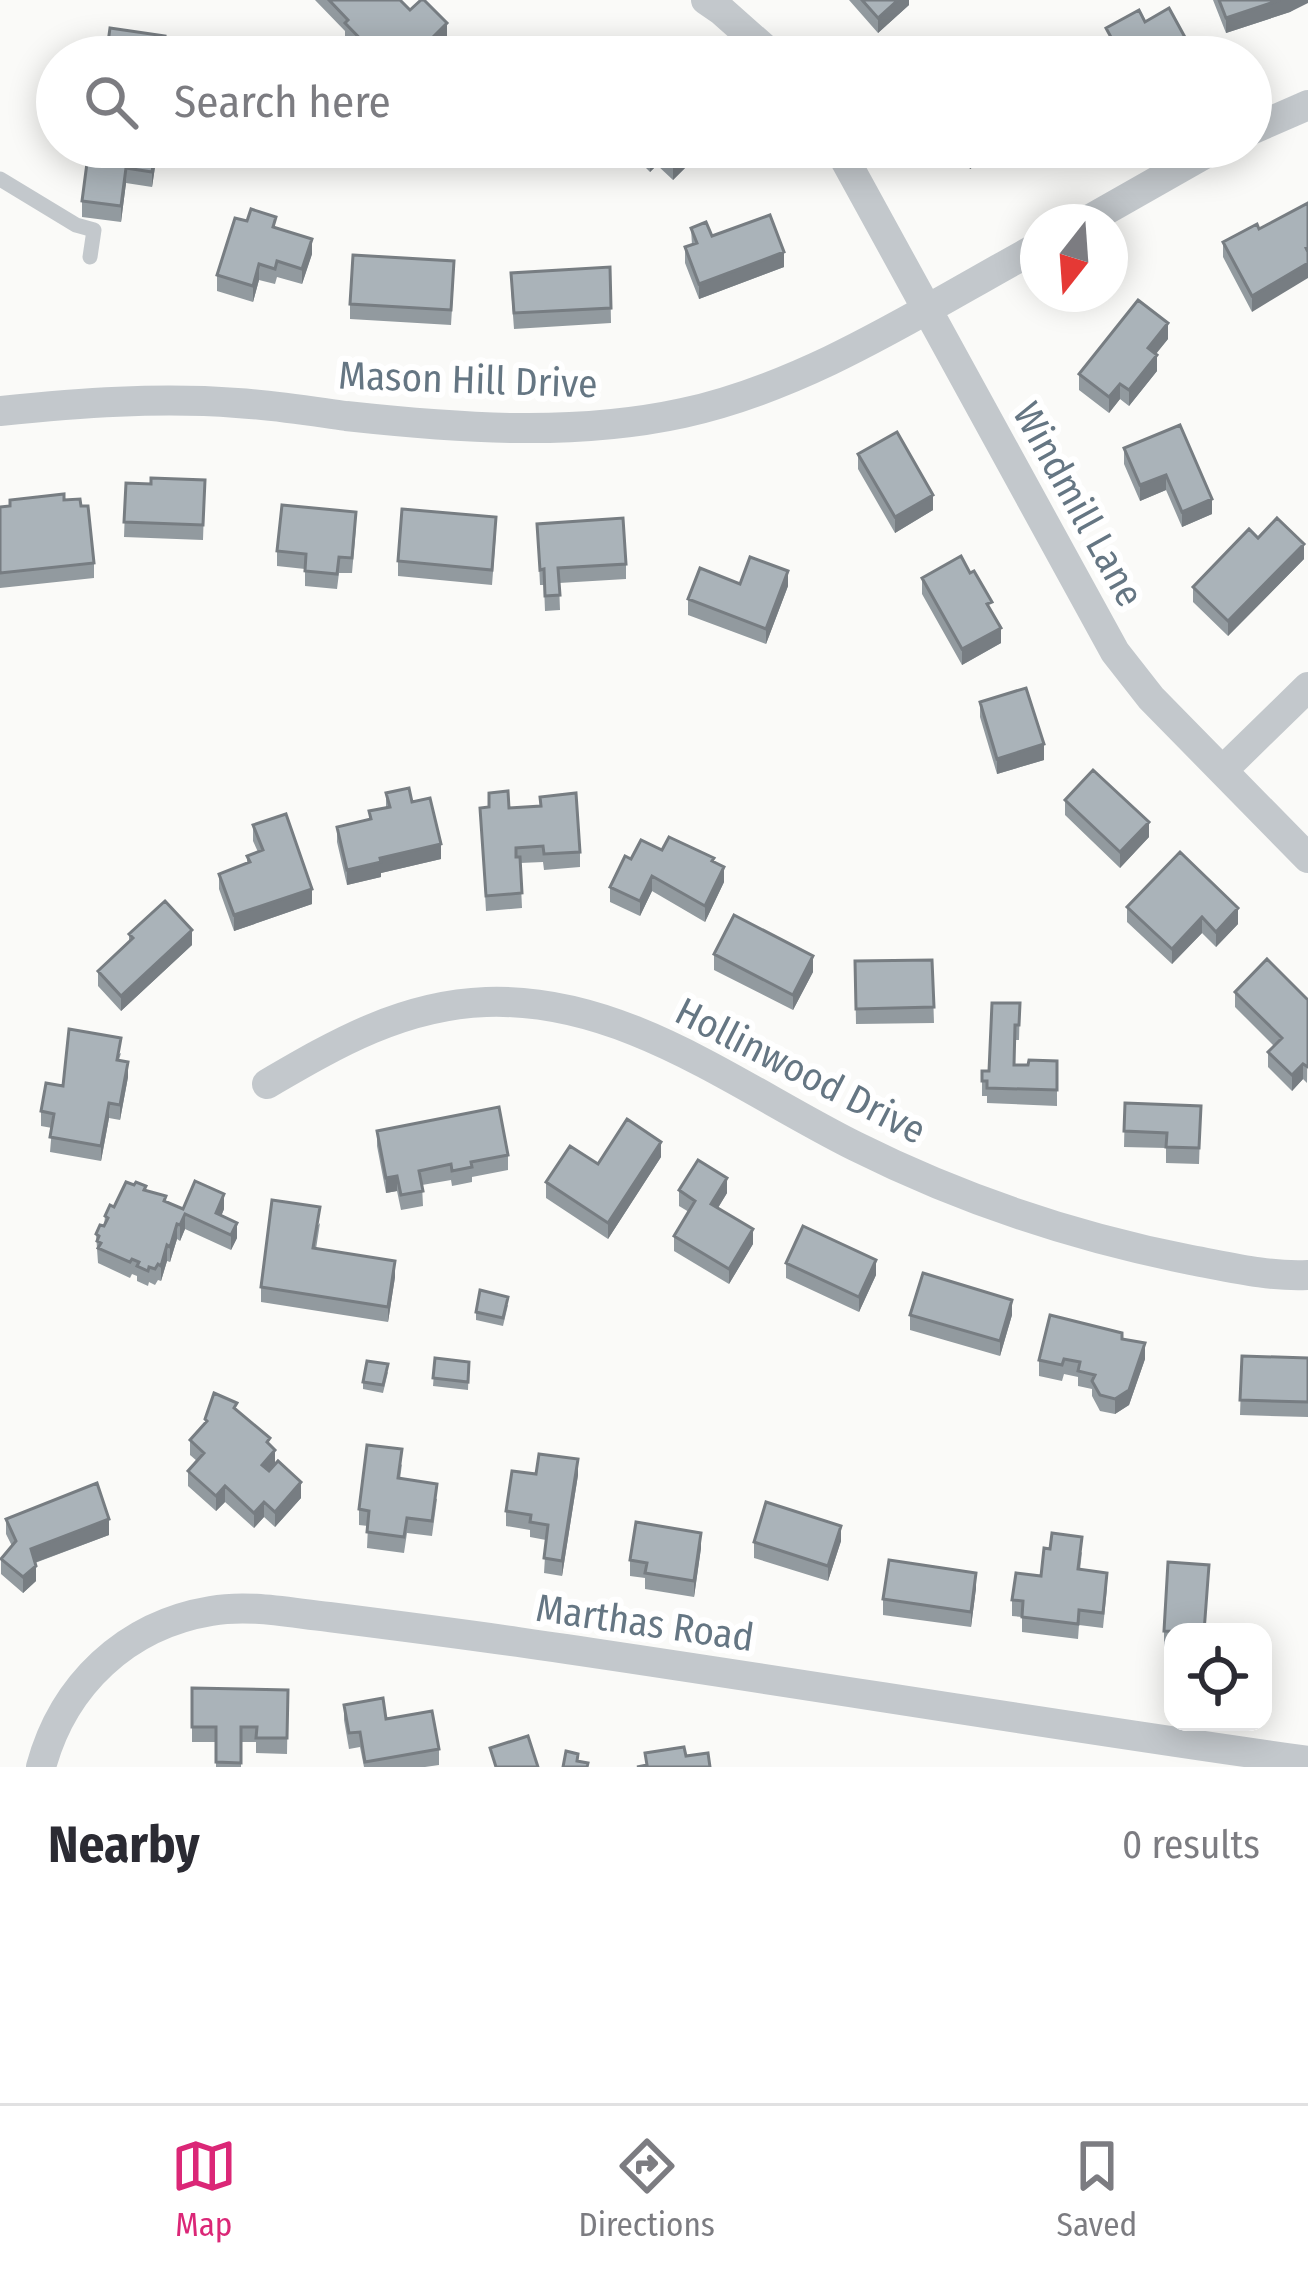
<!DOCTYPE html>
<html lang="en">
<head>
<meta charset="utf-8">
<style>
	:root { --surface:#fff; --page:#f2f2f3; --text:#2b2b33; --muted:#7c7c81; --line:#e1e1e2; --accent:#db2777 }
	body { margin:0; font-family:"Fira Sans Condensed",sans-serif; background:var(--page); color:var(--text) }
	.controls { position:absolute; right:36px; bottom:36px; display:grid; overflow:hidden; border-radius:24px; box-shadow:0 6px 30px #0003 }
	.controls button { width:108px; height:108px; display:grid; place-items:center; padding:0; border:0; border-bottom:3px solid var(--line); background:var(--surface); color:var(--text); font:60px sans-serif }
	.compass { position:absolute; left:1020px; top:204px; width:108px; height:108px; border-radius:50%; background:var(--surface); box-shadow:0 6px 30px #0003; rotate:197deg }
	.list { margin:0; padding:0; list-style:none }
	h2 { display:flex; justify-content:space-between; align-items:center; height:156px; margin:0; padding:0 48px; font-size:51px }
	h2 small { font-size:39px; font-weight:400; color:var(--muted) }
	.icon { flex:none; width:66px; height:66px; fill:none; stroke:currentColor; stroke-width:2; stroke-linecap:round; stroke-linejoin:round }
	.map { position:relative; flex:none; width:1308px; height:1767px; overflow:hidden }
	.search { position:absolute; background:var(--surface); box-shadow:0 6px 30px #0003; left:36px; right:36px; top:36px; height:132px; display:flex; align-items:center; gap:30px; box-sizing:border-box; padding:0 42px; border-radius:66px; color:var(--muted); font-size:45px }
	.sheet { height:336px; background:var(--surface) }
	nav { display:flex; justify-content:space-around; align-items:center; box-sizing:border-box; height:168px; border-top:3px solid var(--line); background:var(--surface); font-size:33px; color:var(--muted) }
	nav a { display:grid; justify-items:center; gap:6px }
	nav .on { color:var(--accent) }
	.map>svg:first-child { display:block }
</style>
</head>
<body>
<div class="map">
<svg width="1308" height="1767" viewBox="0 0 1308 1767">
	<rect width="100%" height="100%" fill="#fafaf8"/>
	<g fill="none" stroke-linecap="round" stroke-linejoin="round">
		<!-- lane -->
		<path stroke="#c3c8cc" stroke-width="15" d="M0,179L76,225L94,230L90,257"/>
		<!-- street -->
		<path stroke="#c3c8cc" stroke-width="30" d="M706,0L722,11L774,57
			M1251,130L1308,105
			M838,147L1115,652L1151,698L1308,858
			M1085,222L1217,147
			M0,411C79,403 158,397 237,403C274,405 310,411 346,416C457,428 573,437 683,413C811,385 924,309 1038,247
			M1223,770L1308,687
			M267,1084C337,1043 403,1005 486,1002C624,997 737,1087 855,1146C961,1199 1075,1237 1191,1260C1229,1267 1269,1277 1308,1275
			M41,1767C63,1685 126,1625 211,1611C250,1604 290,1613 329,1617C392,1625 455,1633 518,1642C782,1680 1044,1724 1308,1761"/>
	</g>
	<!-- wall -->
	<path fill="#929a9f" d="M315,0H400L410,10L447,39L428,57H363L345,38V31Z
		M849,0H909V5L878,33Z
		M1213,0H1308L1290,12L1226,33Z
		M158,147L152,187L126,183L121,222L82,217V201L96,164Z
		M625,147H706L673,180L657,165L650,172Z
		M955,147H1002L970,169Z
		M276,228L312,254L302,284L277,277L275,284L259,280L253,302L217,291V275Z
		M691,228L712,236L784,267L699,299L685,263V247L692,245Z
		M1259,229L1252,312L1223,257V242Z
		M610,267L611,323L514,329L511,288Z
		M454,276L451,325L350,319V304Z
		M1168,339L1155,354L1157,371L1129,406L1120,399L1109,413L1079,390V374Z
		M1180,425L1212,514L1182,527L1166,490L1140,501L1124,464V448Z
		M858,454L933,510L895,533L858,469Z
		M205,480L203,540L124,537L126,483L151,484Z
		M64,500L94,563V578L0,588V507Z
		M537,524L626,564V579L559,583L560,610L545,611L544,585H540Z
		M356,527L352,573H339L337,589L305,586V569L277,566V551Z
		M496,533L492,585L398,576V561Z
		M1258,538L1304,559L1228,636L1193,602V587Z
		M970,573L992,612L1001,643L962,665L922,594V578Z
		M740,584L788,586L766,644L688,615V599Z
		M980,702L1044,760L997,774L980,717Z
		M386,793L412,802L441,859L381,873V877L347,885L337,842V827L369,820V811L386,807Z
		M1065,800L1149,837L1120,868L1065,815Z
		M480,808H509L580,852V867L544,870L543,862L520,863L522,908L486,911Z
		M253,825L312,904L234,931L219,889V874L247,863V856L258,852L253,841Z
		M662,850L714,862L724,882L705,922L652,891L640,916L610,902V887L631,859Z
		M1127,907L1238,924L1216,947L1202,933L1172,964L1127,922Z
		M129,934L192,945L121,1011L98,986V971L129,941Z
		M714,954L813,972L793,1010L714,970Z
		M932,960L934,1023L856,1024L855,961Z
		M1235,992L1308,1000L1307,1083L1303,1079L1292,1091L1268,1067V1052L1274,1046L1235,1007Z
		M1020,1003L1019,1040H1015L1014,1065H1028L1057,1061V1106L987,1103V1096H982V1071H989Z
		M121,1053L119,1060L128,1077L120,1120L109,1118L101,1161L50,1152L52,1128L41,1126V1111L63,1086Z
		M1125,1103L1201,1106L1199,1164L1166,1163V1148L1124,1147Z
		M377,1131L508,1155V1170L472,1177V1182L452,1186L451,1180L422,1185L423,1206L401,1210L397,1191L386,1193L377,1146Z
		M661,1157L608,1239L546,1198V1182L598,1164Z
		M146,1190L183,1209H224L221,1216L237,1238L231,1250L185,1229L180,1241L177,1239L170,1262L167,1261L161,1281L158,1280L155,1285L149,1282L148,1286L137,1281V1276L132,1274L130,1278L98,1263L96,1234L104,1226L105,1216L114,1207Z
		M679,1190L727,1193L718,1208L753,1244L729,1284L674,1251V1236L689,1212L679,1206Z
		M320,1223L316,1249L395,1277L388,1322L261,1302V1287Z
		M786,1263L876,1275L859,1312L786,1278Z
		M508,1305L503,1326L476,1320V1312Z
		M910,1315H1012L1000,1356L910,1330Z
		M1122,1339L1145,1359L1129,1405L1115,1414L1100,1411L1092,1396V1389L1078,1386V1377L1064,1374L1062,1381L1039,1376V1360Z
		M1242,1356L1308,1358V1417L1240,1415Z
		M435,1358L469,1362L468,1390L433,1386Z
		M388,1372L383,1393L363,1389V1382Z
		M237,1410L270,1444L275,1463L301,1498L275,1527L264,1517L254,1528L225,1502L216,1511L188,1486V1471L197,1461L190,1455V1440L205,1423V1419Z
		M402,1464L400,1479L437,1499L432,1536L407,1533L404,1553L367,1548L368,1526L359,1525V1509Z
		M536,1474L578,1475L562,1576L544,1573L546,1540L530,1537V1530L506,1526V1511Z
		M6,1519L109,1535L35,1563L36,1581L23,1593L1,1574V1559L12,1546L6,1534Z
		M841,1541L828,1581L754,1558V1542Z
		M701,1548L694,1597L645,1589V1578L630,1576V1560Z
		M1082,1552L1080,1570L1107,1588L1103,1628L1079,1625L1078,1639L1022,1632V1617L1012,1616V1600L1041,1576Z
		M1209,1580L1173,1632V1647H1164V1631Z
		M976,1588L971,1627L883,1615V1599Z
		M192,1688L288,1690L287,1754L256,1753V1742H241V1767H216V1742H192Z
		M344,1705L386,1719L439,1749V1765L425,1767H364L360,1747L349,1749L344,1720Z"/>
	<!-- shaded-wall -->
	<path fill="#777d82" d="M898,0H909V5L878,33V18Z
		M1280,0H1308V3L1290,12L1226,33V18Z
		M447,23V39L428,57H414Z
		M1187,41V56L1185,57H1157Z
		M403,45V57H391Z
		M156,147H158L152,187V172Z
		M691,147H706L673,180V165Z
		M980,147H1002L970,169V154Z
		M657,150V165L650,172V157Z
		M126,168V183L121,222V206Z
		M312,239V254L302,284V269Z
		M784,252V267L699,299V284Z
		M1308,263V278L1252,312V296Z
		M259,264V280L253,302V286Z
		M1168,323V339L1148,364V348Z
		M1157,355V371L1129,406V390Z
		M1120,384V399L1109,413V397Z
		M1166,475V490L1140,501V485Z
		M933,495V510L895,533V517Z
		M1212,499V514L1182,527V512Z
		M1304,544V559L1228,636V621Z
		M788,571V586L766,644V629Z
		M1001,628V643L962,665V649Z
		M1044,744V760L997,774V759Z
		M1149,822V837L1120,868V852Z
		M441,844V859L381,873V877L347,885V870L380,858Z
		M724,867V882L705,922V906Z
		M652,876V891L640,916V901Z
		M312,889V904L234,931V915Z
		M1238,908V924L1216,947V932Z
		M1202,917V933L1172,964V949Z
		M192,930V945L121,1011V996Z
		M813,956V972L793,1010V995Z
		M128,1062V1077L120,1120V1105Z
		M1303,1064V1079L1292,1091V1075Z
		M109,1103V1118L101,1161V1146Z
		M661,1142V1157L608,1239V1223Z
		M397,1176V1191L386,1193V1178Z
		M727,1178V1193L711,1219V1204Z
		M224,1194V1209L216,1229V1213Z
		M185,1214V1229L180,1241V1225Z
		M237,1223V1238L231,1250V1235Z
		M177,1224V1239L170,1262V1247Z
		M753,1229V1244L729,1284V1269Z
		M167,1245V1261L161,1281V1266Z
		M876,1260V1275L859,1312V1297Z
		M395,1261V1277L388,1322V1307Z
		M1012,1300V1315L1000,1356V1341Z
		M1145,1343V1359L1129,1405L1115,1414V1399Z
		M275,1450V1465L262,1480V1465Z
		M578,1459V1475L562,1576V1561Z
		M301,1482V1498L275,1527V1512Z
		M225,1486V1502L216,1511V1496Z
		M264,1502V1517L254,1528V1513Z
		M109,1519V1535L31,1564V1549Z
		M841,1526V1541L828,1581V1566Z
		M701,1533V1548L694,1597V1581Z
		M36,1566V1581L23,1593V1577Z
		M976,1573V1588L971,1627V1612Z"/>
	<!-- building -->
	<path fill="#aab3b9" stroke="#777d82" stroke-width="3" d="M329,0H400L410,10L421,0H424L447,23L414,56L403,45L391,57H378L345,23L348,20Z
		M862,0H898L878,18Z
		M1219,0H1280L1226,18Z
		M1169,8L1187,41L1157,57H1090L1089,55L1113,41L1106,28L1139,10L1145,22Z
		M110,28L165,36L162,57H106Z
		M955,43L964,57H935Z
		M570,45L571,57H482L481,51L520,46L521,51Z
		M98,147H156L152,172L126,168L121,206L82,201L87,163L96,164Z
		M640,147H691L673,165L657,150L650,157Z
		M965,147H980L970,154Z
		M1308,203V247L1306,248L1308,252V263L1252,296L1223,242L1257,224L1259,229Z
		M251,209L276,217L273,227L312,239L302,269L277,261L275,269L259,264L253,286L217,275L235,218L247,221Z
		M770,215L784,252L699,284L685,247L697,243L691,228L706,222L712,236Z
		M353,255L454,261L451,310L350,304Z
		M610,267L611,308L514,313L511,273Z
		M1138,300L1168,323L1148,348L1157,355L1129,390L1120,384L1109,397L1079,374Z
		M1180,425L1212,499L1182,512L1166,475L1140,485L1124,448Z
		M897,432L933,495L895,517L858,454Z
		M151,478L205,480L203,525L124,522L126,483L151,484Z
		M64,494V500L80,499L81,506H88L94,563L0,573V507L10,506V500Z
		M282,505L356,512L352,558L339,557L337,574L305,571L306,554L277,551Z
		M402,509L496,517L492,570L398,561Z
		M623,518L626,564L558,568L560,595L545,596L544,569L540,570L537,524Z
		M1277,518L1304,544L1228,621L1193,587L1249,529L1258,538Z
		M961,556L970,573L974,571L992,602L987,604L1001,628L962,649L922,578Z
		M750,557L788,571L766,629L688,599L700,568L740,584Z
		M1026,688L1044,744L997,759L980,702Z
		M1093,770L1149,822L1120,852L1065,800Z
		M409,788L412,802L430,798L441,844L380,858L381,862L347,870L337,827L371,819L369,811L390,807L386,793Z
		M508,791L509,808L541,806L540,797L576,793L580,852L544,854L543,846L516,848V857H520L522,893L486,896L480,808L489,807V793Z
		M286,814L312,889L234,915L219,874L250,862L247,856L263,850L253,825Z
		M669,837L714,858L712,861L724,867L705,906L652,876L640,901L610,887L625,856L631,859L641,840L662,850Z
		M1180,852L1238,908L1216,932L1202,917L1172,949L1127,907Z
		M165,901L192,930L121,996L98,971L133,938L129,934Z
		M734,915L813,956L793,995L714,954Z
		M1267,959L1308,1000V1067L1303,1064L1292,1075L1268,1052L1282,1038L1235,992Z
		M932,960L934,1007L856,1009L855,961Z
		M992,1003H1020L1019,1025H1015L1014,1065H1028L1029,1060L1057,1061V1090L987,1088V1081H982V1071H989Z
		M69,1029L121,1038L117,1060L128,1062L120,1105L109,1103L101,1146L50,1137L54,1114L41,1111L46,1083L63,1086Z
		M1125,1103L1201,1106L1199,1148L1166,1147L1167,1133L1124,1131Z
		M499,1107L508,1155L471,1162L472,1167L452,1171L451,1164L419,1171L423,1191L401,1195L397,1176L386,1178L377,1131Z
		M627,1119L661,1142L608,1223L546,1182L570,1146L598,1164Z
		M698,1160L727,1178L711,1204L753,1229L729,1269L674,1236L695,1201L679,1190Z
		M195,1181L224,1194L216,1213L237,1223L231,1235L185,1214L180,1225L177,1224L170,1247L167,1245L161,1266L158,1264L155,1269L149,1267L148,1271L137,1266L139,1262L132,1259L130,1262L98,1248L101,1243L97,1241L99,1236L96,1234L100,1225L104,1226L108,1218L105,1216L110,1205L114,1207L126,1182L134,1185L136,1182L146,1186L144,1190L166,1196L164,1201L183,1209Z
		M272,1200L320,1207L313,1248L395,1261L388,1307L261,1287Z
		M803,1226L876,1260L859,1297L786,1263Z
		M923,1273L1012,1300L1000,1341L910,1315Z
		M480,1290L508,1297L503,1318L476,1312Z
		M1050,1315L1122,1333V1339L1145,1343L1129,1390L1115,1399L1100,1395L1092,1381L1095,1375L1078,1371L1080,1362L1064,1359L1062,1365L1039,1360Z
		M1242,1356L1308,1358V1402L1240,1400Z
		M435,1358L469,1362L468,1382L433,1378Z
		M367,1361L388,1364L383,1385L363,1382Z
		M214,1393L237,1403L234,1408L270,1438L267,1442L275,1450L262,1465L269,1471L278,1461L301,1482L275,1512L264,1502L254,1513L225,1486L216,1496L188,1471L204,1453L190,1440L207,1421L205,1419Z
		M367,1445L402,1449L398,1478L437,1484L432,1521L407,1518L404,1537L367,1532L369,1511L359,1509Z
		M539,1454L578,1459L562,1561L544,1558L548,1525L530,1522L531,1515L506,1511L512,1471L536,1474Z
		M97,1483L109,1519L31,1549L36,1566L23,1577L1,1559L16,1541L6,1519Z
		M766,1502L841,1526L828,1566L754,1542Z
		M636,1522L701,1533L694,1581L645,1573L647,1563L630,1560Z
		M1052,1533L1082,1537L1078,1569L1107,1573L1103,1613L1079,1610L1078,1624L1022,1617L1023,1601L1012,1600L1016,1573L1041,1576L1044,1548L1050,1549Z
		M889,1560L976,1573L971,1612L883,1599Z
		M1168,1562L1209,1565L1204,1632L1164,1631Z
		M192,1688L288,1690L287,1738H256L257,1727H241V1763L216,1762V1727H192Z
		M383,1698L386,1719L432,1711L439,1749L365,1762L360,1732L349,1733L344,1705Z
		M528,1736L538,1767H496L490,1748Z
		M684,1747L686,1756L708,1753L710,1767H637L647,1765L645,1753Z
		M566,1751L578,1754L577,1761L588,1763L587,1767H563Z"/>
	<g text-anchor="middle" stroke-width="12" stroke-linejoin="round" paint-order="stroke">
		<!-- street labels -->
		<g font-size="39" fill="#657683" stroke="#fff">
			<text transform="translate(468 379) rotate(2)" y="14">Mason Hill Drive</text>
			<text transform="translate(1079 504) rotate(61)" y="14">Windmill Lane</text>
			<text transform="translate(801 1070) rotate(27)" y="14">Hollinwood Drive</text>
			<text transform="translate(645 1622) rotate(8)" y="14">Marthas Road</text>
		</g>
	</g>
</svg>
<div class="controls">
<button><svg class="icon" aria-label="locate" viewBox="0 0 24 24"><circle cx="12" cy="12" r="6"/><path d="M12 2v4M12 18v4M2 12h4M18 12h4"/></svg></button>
</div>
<svg class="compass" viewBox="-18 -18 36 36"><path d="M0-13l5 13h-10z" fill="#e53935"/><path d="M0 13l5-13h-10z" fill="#7c7c81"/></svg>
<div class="search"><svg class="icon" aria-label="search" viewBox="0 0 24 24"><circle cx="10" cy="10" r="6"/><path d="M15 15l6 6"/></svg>Search here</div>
</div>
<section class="sheet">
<h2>Nearby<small>0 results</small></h2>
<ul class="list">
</ul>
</section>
<nav>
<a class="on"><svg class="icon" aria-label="map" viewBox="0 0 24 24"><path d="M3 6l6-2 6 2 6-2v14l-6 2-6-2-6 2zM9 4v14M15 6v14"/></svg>Map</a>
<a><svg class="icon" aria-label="directions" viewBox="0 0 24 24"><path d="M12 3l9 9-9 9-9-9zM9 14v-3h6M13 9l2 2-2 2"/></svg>Directions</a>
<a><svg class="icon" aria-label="saved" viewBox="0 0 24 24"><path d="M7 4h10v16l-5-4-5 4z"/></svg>Saved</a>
</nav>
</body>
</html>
